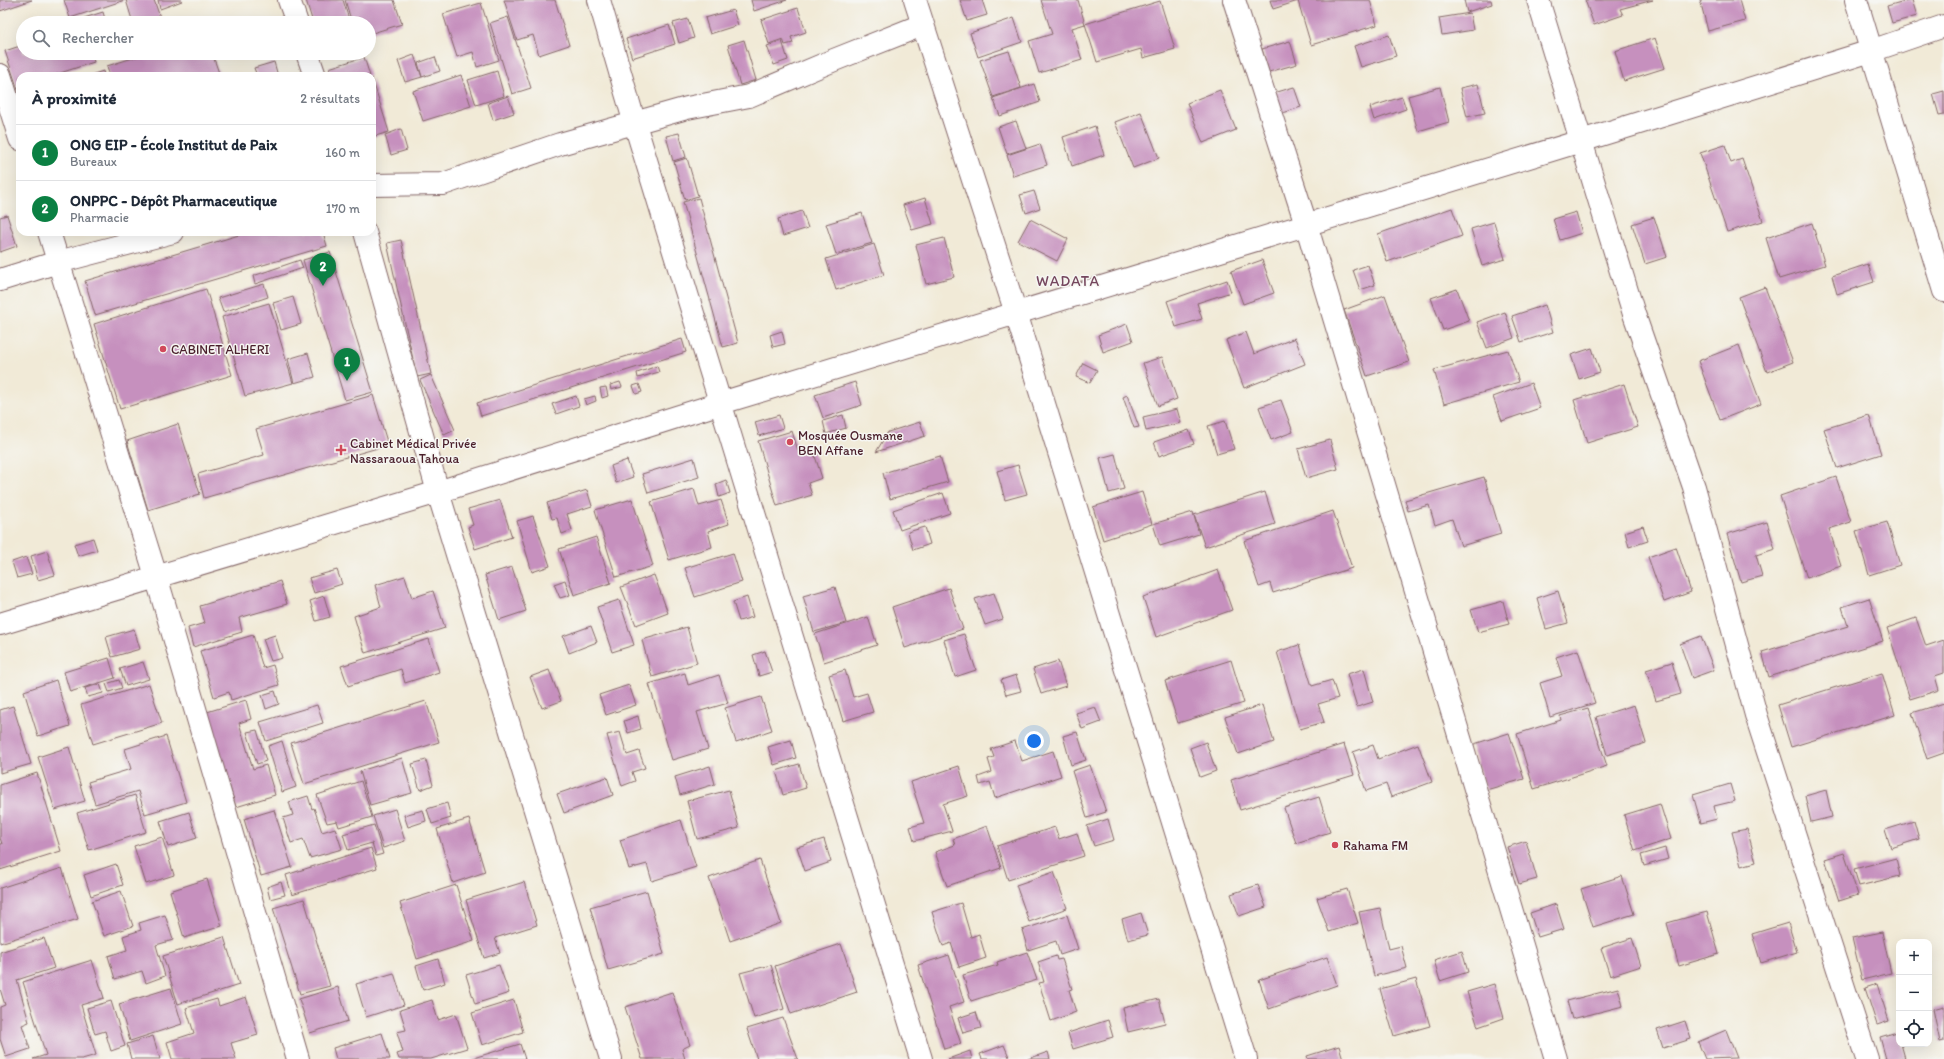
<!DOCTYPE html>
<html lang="fr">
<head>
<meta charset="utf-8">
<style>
	:root { --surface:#fff; --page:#f6f6f7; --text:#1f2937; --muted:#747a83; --line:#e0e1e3; --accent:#0b8043 }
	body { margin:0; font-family:Itim,sans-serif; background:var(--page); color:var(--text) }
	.controls { position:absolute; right:12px; bottom:12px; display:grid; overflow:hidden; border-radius:8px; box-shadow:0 4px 16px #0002 }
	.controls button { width:36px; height:36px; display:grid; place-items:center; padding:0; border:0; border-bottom:1px solid var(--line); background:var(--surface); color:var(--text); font:20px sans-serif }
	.you { position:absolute; left:1034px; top:741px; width:14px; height:14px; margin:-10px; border:3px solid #fff; border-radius:50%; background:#1a73e8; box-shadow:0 0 0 6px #1a73e833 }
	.badge { display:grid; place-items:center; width:26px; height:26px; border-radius:50%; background:var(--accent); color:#fff; font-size:13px; font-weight:700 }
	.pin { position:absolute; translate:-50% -33px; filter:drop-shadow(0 1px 2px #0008) }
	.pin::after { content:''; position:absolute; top:21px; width:14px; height:12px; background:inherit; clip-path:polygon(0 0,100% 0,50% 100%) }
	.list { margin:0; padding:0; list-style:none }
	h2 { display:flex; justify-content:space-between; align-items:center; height:52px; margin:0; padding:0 16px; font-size:17px }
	h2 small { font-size:13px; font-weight:400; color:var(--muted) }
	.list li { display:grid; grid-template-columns:26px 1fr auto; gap:12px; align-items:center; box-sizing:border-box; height:56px; padding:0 16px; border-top:1px solid var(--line) }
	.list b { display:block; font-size:15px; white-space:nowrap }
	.list p { margin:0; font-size:13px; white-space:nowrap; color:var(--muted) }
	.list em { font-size:13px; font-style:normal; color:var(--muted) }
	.icon { flex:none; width:22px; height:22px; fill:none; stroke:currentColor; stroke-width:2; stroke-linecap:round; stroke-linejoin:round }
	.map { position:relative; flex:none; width:1944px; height:1059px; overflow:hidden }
	.search { position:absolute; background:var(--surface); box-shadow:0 4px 16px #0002; left:16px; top:16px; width:360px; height:44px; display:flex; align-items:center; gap:10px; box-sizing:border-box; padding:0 14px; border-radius:22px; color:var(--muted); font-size:15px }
	.panel { position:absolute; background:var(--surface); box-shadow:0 4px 16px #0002; left:16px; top:72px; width:360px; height:164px; border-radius:12px }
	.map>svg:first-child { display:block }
</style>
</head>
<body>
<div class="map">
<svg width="1944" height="1059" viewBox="0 0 1944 1059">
	<rect width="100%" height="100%" fill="#f6f6f2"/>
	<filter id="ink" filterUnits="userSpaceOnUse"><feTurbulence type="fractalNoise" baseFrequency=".025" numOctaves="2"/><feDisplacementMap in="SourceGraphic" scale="8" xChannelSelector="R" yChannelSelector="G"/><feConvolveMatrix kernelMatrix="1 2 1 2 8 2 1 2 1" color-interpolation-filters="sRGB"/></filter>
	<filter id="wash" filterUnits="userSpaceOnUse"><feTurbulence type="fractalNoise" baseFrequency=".012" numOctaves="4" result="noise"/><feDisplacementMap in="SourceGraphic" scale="16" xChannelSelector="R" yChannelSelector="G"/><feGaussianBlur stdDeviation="0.9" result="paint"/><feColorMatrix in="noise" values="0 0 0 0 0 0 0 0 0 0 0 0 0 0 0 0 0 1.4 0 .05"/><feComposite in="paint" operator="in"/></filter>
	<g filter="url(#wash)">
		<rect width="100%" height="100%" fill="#f1ead7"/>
		<g id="blocks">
			<!-- building -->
			<path fill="#c690be" d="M0,0H32L0,11Z
				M64,0H125L70,18Z
				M126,0H154L162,23H133Z
				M158,0H182V1L160,9Z
				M306,0H343L350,23H313Z
				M345,0H394L402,24L369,34V23H352Z
				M504,0H555L569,45L539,55L533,35L517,40Z
				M751,0H787L754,11Z
				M960,0H982L987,15L967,21Z
				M1041,0H1078L1085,24L1160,1L1175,49L1143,58L1141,49L1097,62L1085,24L1072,28L1082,60L1039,73L1029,41L1052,34Z
				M1270,0H1370L1377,25L1311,45L1298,1L1273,9Z
				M1464,0H1491L1492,4L1467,12Z
				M1585,0H1653L1620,9L1623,15L1594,25Z
				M1700,0H1739L1745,21L1708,31Z
				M1908,0H1912L1917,16L1892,23L1887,6Z
				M481,3L499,60L477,67L473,52L457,57L443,14Z
				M798,8L806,32L791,37L793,43L785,45L783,39L769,44L761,20Z
				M733,10L738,25L710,34L705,18Z
				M103,12L106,23H86L84,18Z
				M1470,13L1473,30L1442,35L1439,18Z
				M508,17L531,88L512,94L490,23Z
				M1014,18L1022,42L978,57L970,33Z
				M688,19L694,38L679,43L673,23Z
				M669,25L675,44L632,58L626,39Z
				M1389,35L1396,56L1361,67L1354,46Z
				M1655,38L1665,68L1624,81L1615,51Z
				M744,40L756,80L740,85L728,45Z
				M782,41L788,60L774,65L767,46Z
				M1290,41L1297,64L1269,72L1262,49Z
				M23,45V53H91L94,62L51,76H20V96L5,51Z
				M1009,51L1021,88L993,97L980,60Z
				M149,53H193L194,55L212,53L220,76H110L107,66Z
				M414,55L422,77L405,82L398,61Z
				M364,57L370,76H332L329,68Z
				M435,57L440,71L422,77L418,63Z
				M274,62L278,76H257L254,68Z
				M103,71L104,76H88Z
				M497,71L504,96L476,105L468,80Z
				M461,75L471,106L423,121L413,91Z
				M372,78L389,132L372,137Z
				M1034,84L1040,102L1000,116L993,98Z
				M1478,84L1485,113L1467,117L1460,88Z
				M1294,87L1301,107L1280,114L1274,93Z
				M1440,87L1449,122L1418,131L1408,96Z
				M1220,90L1236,130L1203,143L1187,103Z
				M1944,91V114L1939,115L1933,94Z
				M508,96L514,113L493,120L488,103Z
				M1402,97L1406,109L1374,120L1370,107Z
				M1141,112L1159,158L1133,168L1115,122Z
				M1016,121L1026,148L1007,154L998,127Z
				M1095,126L1104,155L1072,166L1063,137Z
				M401,129L407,150L391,155L385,135Z
				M679,133L686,157L673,161L666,136Z
				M1040,144L1047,165L1013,176L1007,155Z
				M1725,145L1731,163L1742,159L1763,221L1727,232L1700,153Z
				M687,158L698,196L685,200L674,162Z
				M1034,191L1040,208L1026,213L1020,195Z
				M699,198L738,343L723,347L683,202Z
				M925,198L933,224L912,230L903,205Z
				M1452,208L1462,236L1387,262L1378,234Z
				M802,211L808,228L783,236L778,219Z
				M1576,212L1582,233L1560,240L1553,219Z
				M862,213L872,243L836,254L826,224Z
				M7,215L17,246L0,252V217Z
				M1654,217L1667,257L1645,264L1632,224Z
				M1030,219L1068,239L1057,261L1018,241Z
				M1494,222L1505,259L1482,266L1471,229Z
				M1812,223L1825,265L1779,279L1766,238Z
				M249,232H323L327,246L95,315L85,281Z
				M944,238L954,277L926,284L916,245Z
				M401,240L431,374L417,377L387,243Z
				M874,244L884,275L836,290L826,259Z
				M330,252L373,392L345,400L303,260Z
				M300,260L303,268L255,284L253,276Z
				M1262,260L1274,293L1243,304L1231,271Z
				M1868,264L1874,282L1837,294L1832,276Z
				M1368,265L1375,285L1360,290L1353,270Z
				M1227,280L1231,292L1197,303L1202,319L1176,327L1167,301Z
				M264,284L268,297L223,312L218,298Z
				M1765,287L1793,362L1767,372L1739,297Z
				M206,289L232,375L120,409L94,324Z
				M1457,289L1469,321L1443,330L1431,298Z
				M1385,295L1409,362L1367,376L1344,310Z
				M293,297L301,324L281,330L273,303Z
				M269,303L293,383L245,396L222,317Z
				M1545,305L1553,332L1521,342L1512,316Z
				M1505,312L1514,338L1487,348L1477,322Z
				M1127,324L1133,341L1103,352L1098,335Z
				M782,331L785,344L773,347L770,335Z
				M1246,332L1254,354L1295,338L1305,364L1244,388L1226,340Z
				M682,339L686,352L481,416L477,403Z
				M1739,345L1761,404L1720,420L1698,361Z
				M1592,348L1600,372L1579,379L1571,355Z
				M1508,350L1519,382L1444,404L1434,370Z
				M308,353L315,377L294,383L288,359Z
				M1162,357L1177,399L1158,406L1143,363Z
				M1083,363L1097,370L1090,383L1076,377Z
				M657,366L659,372L638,378L637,373Z
				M431,375L455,430L444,435L420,380Z
				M620,382L622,387L611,390L610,385Z
				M855,382L862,405L823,418L815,395Z
				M1531,383L1540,408L1502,421L1493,397Z
				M639,384L642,392L636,394L633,386Z
				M1624,384L1638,427L1587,443L1574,400Z
				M606,387L608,396L602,398L600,388Z
				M373,395L388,445L204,498L198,474L264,455L256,429Z
				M1127,395L1139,427L1134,428L1123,397Z
				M576,396L579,406L556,414L552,404Z
				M595,396L596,401L586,405L584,399Z
				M1281,400L1293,432L1271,440L1259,407Z
				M1177,409L1181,423L1146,431L1143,417Z
				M779,415L783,428L759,436L755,422Z
				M843,415L846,428L826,434L823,421Z
				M1869,415L1881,454L1837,468L1824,429Z
				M1225,421L1234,449L1217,454L1208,426Z
				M920,422L925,436L876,452L888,432Z
				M178,424L200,494L148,510L127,441Z
				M1189,430L1194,444L1159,456L1154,442Z
				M792,431L799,454L813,450L822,478L808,483L812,495L777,506L758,441Z
				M1330,440L1338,469L1306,478L1298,449Z
				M1115,454L1124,489L1109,493L1100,458Z
				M940,456L948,482L890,499L883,473Z
				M694,458L699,477L648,493L642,474Z
				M627,460L633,477L616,483L611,466Z
				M1018,465L1027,494L1005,500L997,471Z
				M1484,477L1501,534L1461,546L1452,519L1435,525L1429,505L1408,511L1405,500Z
				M1836,477L1851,522L1829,529L1841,566L1807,578L1780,496Z
				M726,480L730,493L719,497L716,484Z
				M694,489L699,506L721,500L729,524L708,531L712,547L669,560L651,502Z
				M587,490L592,506L567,514L572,530L562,534L557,518L552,519L547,503Z
				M1142,492L1152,524L1103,540L1093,507Z
				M1265,492L1275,524L1205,547L1194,515Z
				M943,493L950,513L900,530L893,510Z
				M632,499L653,566L616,577L595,510Z
				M500,500L512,537L475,549L468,527L473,525L468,509Z
				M1333,511L1352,568L1273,593L1270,583L1259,587L1244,541Z
				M1193,512L1199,534L1160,546L1153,524Z
				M533,516L550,566L532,572L517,521Z
				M1767,522L1775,549L1756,555L1762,576L1741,582L1727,534Z
				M1887,522L1900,565L1869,575L1856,531Z
				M1643,526L1648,541L1629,547L1625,532Z
				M925,527L930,544L913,550L908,532Z
				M596,537L611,583L574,595L559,549Z
				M93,538L97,550L78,556L74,544Z
				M1676,547L1691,592L1664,602L1648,557Z
				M47,551L55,575L38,580L31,556Z
				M733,553L742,582L695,597L685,568Z
				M26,557L32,574L17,578L12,562Z
				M512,567L526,611L499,620L485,575Z
				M337,570L342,584L314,593L309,578Z
				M1218,570L1232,610L1156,637L1143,597Z
				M654,575L668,613L636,625L621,587Z
				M405,576L412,598L433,591L445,628L365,653L354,616L381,607L375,585Z
				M565,580L570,595L560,598L554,584Z
				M280,581L287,604L239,618L242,632L193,647L188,628L205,623L200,606Z
				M835,587L846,623L814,632L803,596Z
				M949,588L963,629L905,648L892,607Z
				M1558,591L1568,623L1546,629L1537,598Z
				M994,593L1003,619L985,625L975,599Z
				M324,596L330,617L316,621L310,601Z
				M747,597L753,617L739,621L733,602Z
				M1869,598L1883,641L1769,677L1762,652L1848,626L1842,607Z
				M619,600L634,645L612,652L597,607Z
				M1503,601L1509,624L1478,632L1471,610Z
				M868,617L877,645L824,662L815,634Z
				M1916,618L1926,646L1944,640V673L1935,676L1939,690L1910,699L1887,628Z
				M591,626L597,642L569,653L563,636Z
				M687,627L697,663L652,677L642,640Z
				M134,629L140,649L112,657L106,637Z
				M964,634L976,670L955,677L944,640Z
				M253,635L263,668L273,665L279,685L231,700L229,692L214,697L200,651Z
				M275,635L282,658L271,661L263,639Z
				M1701,636L1714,670L1692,678L1680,644Z
				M429,639L439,672L405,683L401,669L348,686L341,666Z
				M1299,645L1312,686L1332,680L1338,698L1318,704L1324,722L1300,729L1277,652Z
				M1578,650L1595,703L1550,717L1540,683L1562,676L1556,657Z
				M765,651L772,672L759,676L753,655Z
				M109,658L115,678L70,692L64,672Z
				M1231,660L1244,703L1178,723L1165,681Z
				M1058,661L1066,686L1041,694L1033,669Z
				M143,662L149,679L126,686L120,669Z
				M1672,662L1681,694L1656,701L1646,670Z
				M1364,669L1373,702L1357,707L1347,674Z
				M549,670L561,701L542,708L530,677Z
				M845,670L853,697L867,693L873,712L843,721L829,675Z
				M685,673L688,685L719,675L728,703L697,712L708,749L672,760L649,684Z
				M1882,673L1895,715L1791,747L1778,705Z
				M1016,675L1021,691L1006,695L1001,680Z
				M56,680L70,726L38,736L24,691Z
				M119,680L122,688L109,692L106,684Z
				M100,684L103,693L88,697L85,688Z
				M149,684L162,723L93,744L81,705Z
				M629,685L636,705L606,715L599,695Z
				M275,691L279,704L266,709L262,695Z
				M761,697L772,730L736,742L725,708Z
				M246,700L251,719L239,723L253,769L266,765L275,795L236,807L207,712Z
				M426,701L439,742L304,784L291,743Z
				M1944,703V753L1927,759L1912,713Z
				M317,705L323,723L266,741L260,722Z
				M1262,705L1274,742L1238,754L1225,717Z
				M1634,705L1646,743L1607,755L1596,717Z
				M13,706L31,764L0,773V710Z
				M1095,707L1101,722L1082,729L1076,713Z
				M1588,708L1607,766L1534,789L1517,734L1561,720L1560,716Z
				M638,716L641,729L628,733L624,721Z
				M257,730L266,761L257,764L247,732Z
				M620,732L627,755L639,751L645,768L632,772L635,781L622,786L607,735Z
				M1077,732L1086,760L1071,765L1063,736Z
				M1509,733L1524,779L1486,790L1471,745Z
				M166,736L186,802L145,814L138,791L95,804L88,782L131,769L125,749Z
				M791,740L796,758L774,765L768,747Z
				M282,741L296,787L282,792L268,746Z
				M1015,741L1022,761L1053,751L1061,776L995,798L990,782L980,785L978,777L992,772L988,759L994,757L991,749Z
				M1206,742L1216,771L1200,777L1190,748Z
				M1344,744L1354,775L1240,810L1231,780Z
				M1418,744L1432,782L1391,797L1386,784L1366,791L1353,752L1373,745L1378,759Z
				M69,747L85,801L55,810L38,757Z
				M402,758L412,793L370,805L360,771Z
				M426,760L433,785L420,790L412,764Z
				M799,764L806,788L783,795L776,771Z
				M1090,765L1106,812L1087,818L1072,771Z
				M710,766L715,784L680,795L675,777Z
				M959,766L968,796L943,804L952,831L914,841L910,827L924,823L911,782Z
				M37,773L61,851L0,870V844H2L0,838V785Z
				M607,777L613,795L564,813L557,794Z
				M361,781L372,817L339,827L337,821L327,823L317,795Z
				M1730,784L1735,801L1714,806L1717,819L1701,823L1693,795Z
				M729,790L739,828L697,839L687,801Z
				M1826,790L1832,817L1811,822L1805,796Z
				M135,795L146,832L89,850L77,813Z
				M308,796L312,809L314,808L322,832L335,828L342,849L310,858L303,839L291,843L283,818L293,815L289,802Z
				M1319,797L1330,832L1296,843L1284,808Z
				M447,803L451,818L432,824L427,809Z
				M1660,804L1671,839L1635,851L1624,815Z
				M395,809L405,841L383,848L373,816Z
				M274,810L292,867L261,876L244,819Z
				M423,810L426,821L408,827L404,815Z
				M189,812L197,838L168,847L160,821Z
				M469,819L485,872L453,883L437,829Z
				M1108,819L1114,840L1094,846L1087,826Z
				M681,820L696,867L652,881L647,864L629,869L620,840Z
				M1914,821L1919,839L1891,848L1885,830Z
				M374,825L383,854L376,856L372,843L348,850L343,834Z
				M987,826L1001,868L947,886L935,852L955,845L953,839Z
				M1055,827L1059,839L1077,833L1084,856L1008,880L997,846Z
				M1747,829L1756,862L1741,866L1732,832Z
				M162,837L174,875L146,884L134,846Z
				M824,839L831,862L805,871L797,847Z
				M1526,841L1537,879L1519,884L1507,847Z
				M371,848L377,868L292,895L286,875Z
				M1665,848L1668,859L1644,866L1641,855Z
				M1844,853L1858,895L1839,901L1825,859Z
				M1896,858L1900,876L1859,886L1854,869Z
				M760,860L781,923L730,941L709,878Z
				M116,864L123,885L91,896L84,875Z
				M62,868L78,919L0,943V888Z
				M1054,872L1067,908L1029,922L1016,885Z
				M1622,876L1634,914L1593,927L1581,889Z
				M207,879L222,926L184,938L170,891Z
				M281,882L285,895L270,899L267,887Z
				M524,882L537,925L495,938L500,953L484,958L466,900Z
				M456,885L474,941L417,959L400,903Z
				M1258,885L1266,907L1239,916L1231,894Z
				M1347,889L1358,923L1329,932L1317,898Z
				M121,891L133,926L104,936L92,901Z
				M647,891L664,954L608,970L590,907Z
				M304,899L330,986L300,994L273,908Z
				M961,903L971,937L979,934L986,958L959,967L951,943L943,946L932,912Z
				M1556,904L1564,929L1538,937L1530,913Z
				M1380,908L1389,949L1401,946L1407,968L1374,976L1359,912Z
				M1707,912L1719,954L1679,966L1667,923Z
				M1141,913L1148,935L1128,940L1122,919Z
				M165,915L173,940L156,945L165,976L146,983L142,971L115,979L108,956L127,950L123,936L141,930L139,923Z
				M1067,915L1078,949L1060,955L1056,941L1028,950L1022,930Z
				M1788,923L1797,952L1761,963L1752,934Z
				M1882,932L1891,973L1862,980L1852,938Z
				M224,937L239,985L178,1004L163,956Z
				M44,938L54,968L17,980L29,1022L22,1025L30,1049L6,1057L0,1039V1007L5,1005L0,989V952Z
				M1632,938L1641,966L1610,976L1601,948Z
				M841,944L857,992L791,1014L775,966Z
				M1462,951L1468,972L1440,981L1434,960Z
				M1027,952L1037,980L971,1001L963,975L998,965L997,962Z
				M949,955L964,1002L949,1007L961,1044L944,1049L918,965Z
				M1056,956L1057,960L1062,959L1072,989L1069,990L1076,1012L1051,1021L1039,983L1044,982L1038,962Z
				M1327,957L1337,985L1269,1009L1259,980Z
				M438,959L445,983L423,990L416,966Z
				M92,960L104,998L81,1005L96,1055L82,1059H33L46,1055L23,982Z
				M499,965L509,993L475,1004L466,975Z
				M771,965L784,1009L754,1018L740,973Z
				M394,973L404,1005L366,1017L356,984Z
				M1416,979L1430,1026L1394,1036L1380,989Z
				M1494,984L1504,1018L1478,1027L1467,992Z
				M1877,984L1889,1021L1877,1025L1865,988Z
				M338,987L348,1021L310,1033L299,999Z
				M171,988L182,1024L130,1041L119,1004Z
				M1618,988L1623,1006L1572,1019L1567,1001Z
				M672,992L690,1045L682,1049L685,1059H642L625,1007Z
				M246,997L258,1035L231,1043L236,1059H172L167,1042L194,1033L186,1008L217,999L219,1006Z
				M1159,999L1165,1023L1128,1032L1123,1008Z
				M432,1000L438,1020L456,1014L467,1048L431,1059H399L397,1054L403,1052L397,1032L406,1030L400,1010Z
				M514,1000L523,1032L482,1045L472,1013Z
				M111,1001L125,1046L111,1051L105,1031L95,1034L87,1008Z
				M1944,1006V1041L1940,1042L1933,1009Z
				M976,1012L981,1028L963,1033L958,1018Z
				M783,1018L798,1059H757L747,1029Z
				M1108,1020L1113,1037L1073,1049L1068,1033Z
				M1685,1021L1691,1039L1663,1048L1657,1030Z
				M1726,1030L1737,1058L1705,1059L1698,1042Z
				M1897,1032L1899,1044H1901L1905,1058L1886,1059L1880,1037Z
				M382,1033L390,1059H336L333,1048Z
				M153,1036L160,1059H131L127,1044Z
				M520,1044L525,1059H470Z
				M1004,1045L1010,1059H982L980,1054Z
				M1339,1046L1343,1059H1308L1307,1056Z
				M970,1051L972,1059H948Z
				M1048,1052L1050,1059H1028Z"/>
		</g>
	</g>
	<g filter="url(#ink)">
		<use href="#blocks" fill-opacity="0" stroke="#846667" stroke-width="1"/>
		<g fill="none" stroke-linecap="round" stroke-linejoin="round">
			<!-- minor casing -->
			<g stroke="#846667" stroke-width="24">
				<path id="minor" d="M289,0L297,23
					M599,0L635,124L921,1059
					M915,0L1016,313L1246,1059
					M1234,0L1306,224L1556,1059
					M1538,0L1634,314L1694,487L1756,715L1867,1059
					M1856,0L1944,291
					M307,53L315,76
					M0,75L20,139
					M372,185L443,184L560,144L687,108L749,96L834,60L922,25
					M49,232L156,576L298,1059
					M365,232L438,492L611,1059
					M0,280L58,262L173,232
					M0,624L438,492L721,403L1581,141L1871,51L1944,26"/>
			</g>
			<!-- minor -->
			<use href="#minor" stroke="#fff" stroke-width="22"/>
		</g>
	</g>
	<!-- markers -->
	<g fill="#d1495b" stroke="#f6f6f2" stroke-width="1.5">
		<circle cx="163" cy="349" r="4"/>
		<circle cx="790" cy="442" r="4"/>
		<path d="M339 444h4v4h4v4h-4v4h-4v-4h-4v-4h4z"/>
		<circle cx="1335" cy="845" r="4"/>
	</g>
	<g text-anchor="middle" stroke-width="3" stroke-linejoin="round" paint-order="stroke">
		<!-- poi labels -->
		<g font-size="13" fill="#4a1f2b" stroke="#f6f6f2" text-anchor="start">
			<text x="171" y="354">CABINET ALHERI</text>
			<text x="798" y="440">Mosquée Ousmane<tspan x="798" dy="15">BEN Affane</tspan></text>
			<text x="350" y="448">Cabinet Médical Privée<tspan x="350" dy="15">Nassaraoua Tahoua</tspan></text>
			<text x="1343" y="850">Rahama FM</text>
		</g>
		<!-- quarter labels -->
		<g font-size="15" letter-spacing="1" fill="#75475e" stroke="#f6f6f2">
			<text x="1068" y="286">WADATA</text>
		</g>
	</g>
</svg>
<div class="controls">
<button>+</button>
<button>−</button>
<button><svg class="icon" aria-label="locate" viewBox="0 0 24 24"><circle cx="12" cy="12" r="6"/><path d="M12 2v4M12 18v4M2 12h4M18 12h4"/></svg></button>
</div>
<div class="you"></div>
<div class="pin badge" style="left:347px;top:381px">1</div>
<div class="pin badge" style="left:323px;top:286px">2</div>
<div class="search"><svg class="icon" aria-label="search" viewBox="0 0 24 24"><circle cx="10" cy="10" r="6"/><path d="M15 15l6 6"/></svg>Rechercher</div>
<section class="panel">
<h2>À proximité<small>2 résultats</small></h2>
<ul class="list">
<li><span class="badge">1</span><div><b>ONG EIP - École Institut de Paix</b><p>Bureaux</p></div><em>160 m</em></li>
<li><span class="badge">2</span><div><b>ONPPC - Dépôt Pharmaceutique</b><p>Pharmacie</p></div><em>170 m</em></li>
</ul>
</section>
</div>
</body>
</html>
